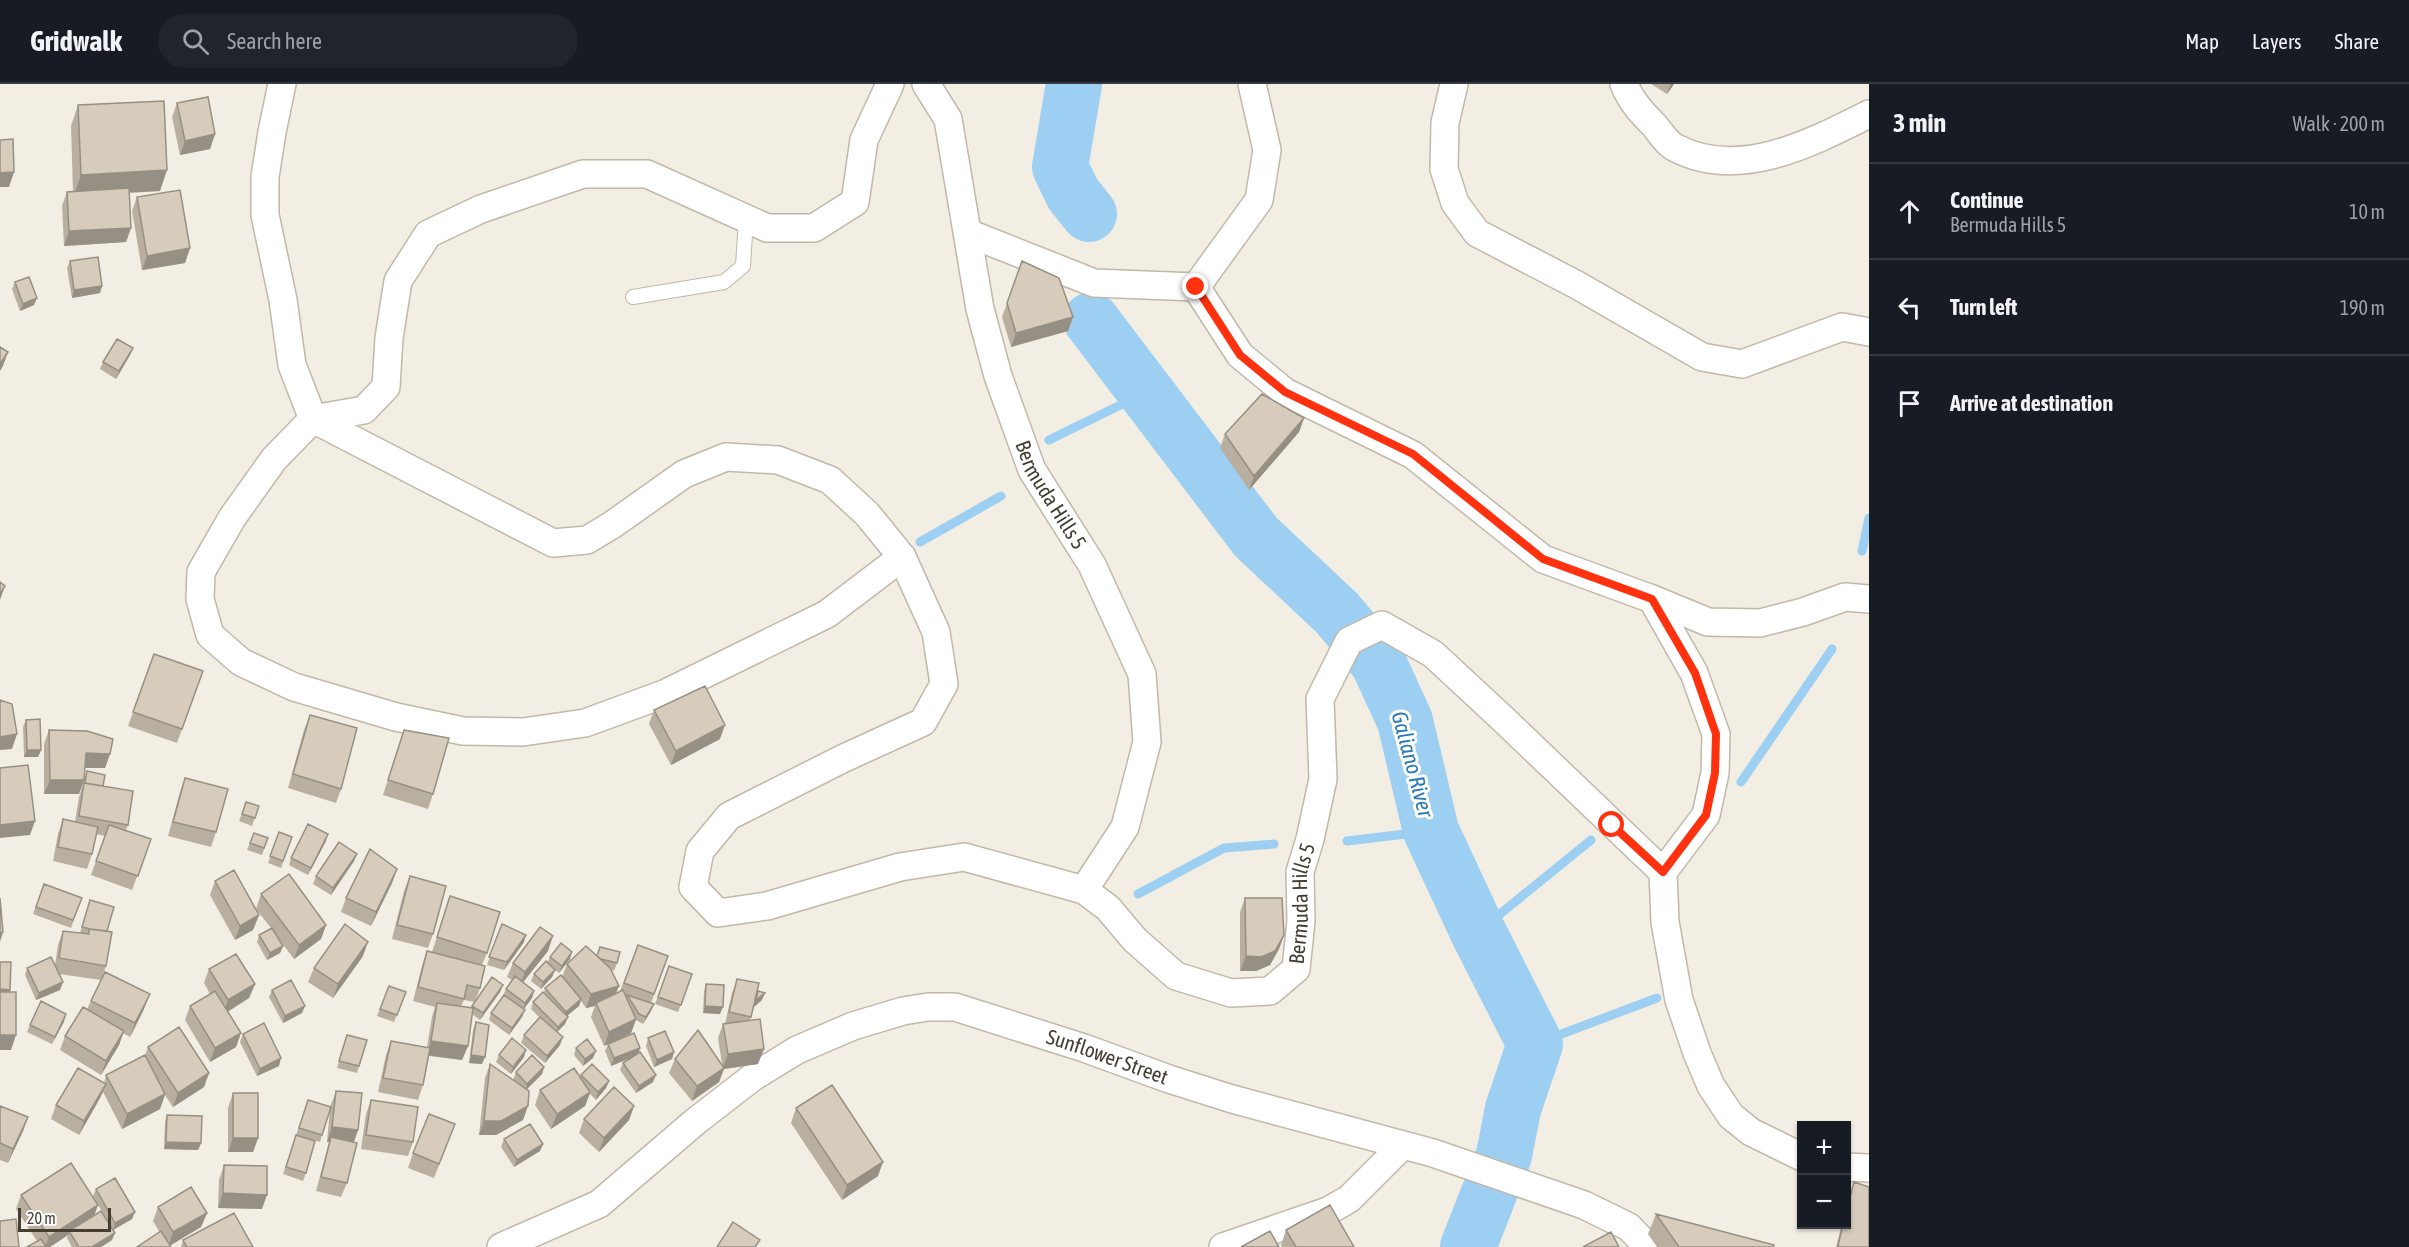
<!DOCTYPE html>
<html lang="en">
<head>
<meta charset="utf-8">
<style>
	:root { --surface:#171b24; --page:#20242c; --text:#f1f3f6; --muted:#9ea1a6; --line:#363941 }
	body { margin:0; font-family:"Asap Condensed",sans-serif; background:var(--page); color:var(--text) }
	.controls { position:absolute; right:18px; bottom:18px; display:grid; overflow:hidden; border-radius:0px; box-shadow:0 2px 4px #0004 }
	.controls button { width:54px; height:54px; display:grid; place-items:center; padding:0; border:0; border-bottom:2px solid var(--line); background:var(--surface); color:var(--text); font:30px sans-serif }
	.scale { position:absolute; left:18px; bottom:15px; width:93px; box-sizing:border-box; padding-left:6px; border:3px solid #443e33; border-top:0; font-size:16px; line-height:21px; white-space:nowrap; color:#443e33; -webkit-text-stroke:4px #fff; paint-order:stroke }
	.stop { position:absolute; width:18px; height:18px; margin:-14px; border:4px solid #ff310e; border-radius:50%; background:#fff }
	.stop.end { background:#ff310e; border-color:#fff; box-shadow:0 2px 6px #0008 }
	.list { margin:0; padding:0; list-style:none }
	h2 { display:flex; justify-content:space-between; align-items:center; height:78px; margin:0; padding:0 24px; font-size:26px }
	h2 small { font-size:20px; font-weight:400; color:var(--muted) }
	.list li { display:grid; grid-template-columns:39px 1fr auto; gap:18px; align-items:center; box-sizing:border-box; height:96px; padding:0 24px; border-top:2px solid var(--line) }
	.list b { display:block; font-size:22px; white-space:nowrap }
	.list p { margin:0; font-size:20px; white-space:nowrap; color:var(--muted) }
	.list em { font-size:20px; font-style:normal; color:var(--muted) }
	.icon { flex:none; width:33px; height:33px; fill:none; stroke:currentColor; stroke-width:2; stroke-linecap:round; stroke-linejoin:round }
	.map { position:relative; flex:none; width:1869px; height:1163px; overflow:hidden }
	header { display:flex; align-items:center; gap:36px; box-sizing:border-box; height:84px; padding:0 30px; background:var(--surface); border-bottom:2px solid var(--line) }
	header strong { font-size:28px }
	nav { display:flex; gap:33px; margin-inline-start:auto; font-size:21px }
	.search { width:420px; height:54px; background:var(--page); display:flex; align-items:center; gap:15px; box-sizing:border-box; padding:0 21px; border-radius:33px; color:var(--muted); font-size:22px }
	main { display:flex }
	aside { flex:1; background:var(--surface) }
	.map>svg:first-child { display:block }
</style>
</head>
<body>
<header>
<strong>Gridwalk</strong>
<div class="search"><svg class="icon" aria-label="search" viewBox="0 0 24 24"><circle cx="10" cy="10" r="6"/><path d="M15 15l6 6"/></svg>Search here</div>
<nav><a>Map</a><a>Layers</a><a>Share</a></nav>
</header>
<main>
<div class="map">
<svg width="1869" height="1163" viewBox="0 0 1869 1163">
	<rect width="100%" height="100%" fill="#f2eee3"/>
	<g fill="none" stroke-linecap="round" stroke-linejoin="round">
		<!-- stream -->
		<path stroke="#9ccff2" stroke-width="9" d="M1049,356L1147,308
			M920,458L1001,412
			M1862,467L1869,434
			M1741,698L1832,565
			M1347,757L1431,747
			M1138,810L1224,764L1274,760
			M1478,848L1591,756
			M1535,960L1657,914"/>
		<!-- river -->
		<path stroke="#9ccff2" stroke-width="56" d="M1074,0L1060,83L1073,110L1089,130
			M1091,236L1256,453L1337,529L1378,578L1405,637L1431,747L1478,848L1535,960L1513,1025L1504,1071L1468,1163"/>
		<!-- lane casing -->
		<g stroke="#c1b8a9" stroke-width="16">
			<path id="lane" d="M633,213L724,198L743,182L746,135"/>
		</g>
		<!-- street casing -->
		<g stroke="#c1b8a9" stroke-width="30">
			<g id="street">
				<path d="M282,0L272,48L265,93V131L283,216L292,281L313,335L553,459L587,456L612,441L684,390L726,373L778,376L830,396L867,430L902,473L827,530L664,610L585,639L523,648L463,647L396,633L294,603L241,578L210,551L200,515L201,488L232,434L274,375L313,335L364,326L386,303L389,254L398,197L428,150L481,125L583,90H647L767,144H814L855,118L864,56L890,0"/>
				<path id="s1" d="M926,0L948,35L980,225L998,292L1032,386L1092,481L1142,590L1147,658L1125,743L1084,806L1108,824L1135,856L1176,892L1231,909L1270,907L1296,885L1301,837L1300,788L1310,755L1323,695L1320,615L1349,557L1382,541L1433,570L1502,634L1663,788"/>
				<path d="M1454,0L1445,39L1444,85L1455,119L1477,149L1577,201L1702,273L1742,280L1842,243L1869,248"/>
				<path d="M1624,0C1631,17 1641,28 1654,41C1660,48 1667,60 1676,64C1739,97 1811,59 1869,30"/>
				<path d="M968,149L1094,199L1196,203L1240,271L1285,308L1413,371L1543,475L1652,515L1708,538L1760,539L1803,528L1845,513L1869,515"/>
				<path d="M1196,203L1259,116L1267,66L1252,0"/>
				<path d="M902,473L936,548L944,600L923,638L842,675L729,732L700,767L693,803L718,829L767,822L900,783L964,773L1084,806"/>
				<path d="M1652,515L1694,589L1716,650L1715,689L1706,731L1663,788L1665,838L1679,916L1697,969L1711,1002L1731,1032L1751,1048L1802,1073"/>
				<path d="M1846,1083L1869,1084"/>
				<path id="s2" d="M501,1163L599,1120L696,1037L753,993L797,966L853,942L903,927L928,923H955L1084,964L1169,995L1232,1015L1433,1069L1584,1121L1629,1143L1648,1163"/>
				<path d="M1223,1163L1328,1127L1349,1115L1402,1062"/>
			</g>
		</g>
		<!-- lane -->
		<use href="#lane" stroke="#fff" stroke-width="14"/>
		<!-- street -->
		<use href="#street" stroke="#fff" stroke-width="27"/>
	</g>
	<!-- wall -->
	<path fill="#b9afa1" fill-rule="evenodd" d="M1651,0H1674L1667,10Z
		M177,19L215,50L210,65L180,71L172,33Z
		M78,21L160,107L129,109L131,144L126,158L64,162L62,122L67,108H73L71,42Z
		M137,113L190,164L185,179L142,186L132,127Z
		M70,177L102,202L100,209L72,214L67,184Z
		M1022,177L1073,233L1068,247L1011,263L1002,233Z
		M15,198L34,221L20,227L12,205Z
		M130,271L116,295L100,285L103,278Z
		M1304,334L1299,348L1249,406L1220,364L1225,350Z
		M154,570L203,587L177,659L128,642Z
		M654,626L720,655L671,681L649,640Z
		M310,631L341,705L336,719L288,704L304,646Z
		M26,636L41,666L38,673H24L23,643Z
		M49,646L110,670L105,684H85L84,696L79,710H44V660Z
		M404,646L433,710L428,725L383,711Z
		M87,687L103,702L128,741L126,746L151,755L132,806L91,791L105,752L96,750L92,770L87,785L53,777L58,750L63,735L75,738L79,713Z
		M185,694L216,748L211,763L168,752L180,708Z
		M246,718L259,722L252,742L239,737Z
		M279,748L292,753L281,784L268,779Z
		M254,749L268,754L262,771L247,766Z
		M326,757L308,791L289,781L291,774Z
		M357,770L354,777L331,811L313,800L316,792Z
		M397,785L392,799L371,842L341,828L346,814Z
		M410,792L433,850L428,864L392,855L404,807Z
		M215,797L259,831L253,846L235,856L210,811Z
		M44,800L82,814L71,844L33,830Z
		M261,810L326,841L321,855L294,875L278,854L283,862L280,869L267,876L257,858L259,851L271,844L256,825Z
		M450,812L487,869L482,881L480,904L475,918L503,901L500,908L480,936L472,930L468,962L462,976L429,972L423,1001L418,1016L378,1008L386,971L391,957L427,963L432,933L435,923L413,917L422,882L427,867L446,872L432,868ZM464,916L475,918L472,924L461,922Z
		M1245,814L1284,851L1279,865L1270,881L1256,887H1240V828Z
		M90,816L107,847L106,882L102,893L144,925L130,953L123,949L119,961L101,991L60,966L65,952L87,925L91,917L101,896L59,890L63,898L60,906L36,916L25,891L27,884L55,881L58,861L63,847L80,849Z
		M502,840L524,858L504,886L487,881Z
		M638,861L668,872L651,919V927L643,940L636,936L631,949L617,956L640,964L639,968L653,998L636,1009L620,986L623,979L630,974L611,982L605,967L608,960L604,962L591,933L595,922L586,924L581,917L579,922L567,932L565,940L557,948L560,961L545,979L521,959L524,951L540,934L531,925L533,918L544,909L545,904L562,893L567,880L597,872L600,863L617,879L614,887L611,886L619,902L616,909L620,907Z
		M548,867L523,898L534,907L532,914L524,925L522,933L509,951L489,936L491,929L503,912L506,905L512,896L507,893L513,879Z
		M363,872L333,914L308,898L314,884Z
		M550,873L570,875L559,889L555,886L552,893L541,905L531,897L534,890L547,879Z
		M669,882L692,890L678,928L655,920Z
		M209,885L255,900L249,914L228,928L241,949L236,963L210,978L185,936L190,922L210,910L204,899Z
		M737,895L756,914L762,916L754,923L750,936L758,980L724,985L719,998L692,1017L669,989L675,975L722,980L718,954L723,940H725L732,909Z
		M706,900L720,930L703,929L704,907Z
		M389,902L406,908L394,938L377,932Z
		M272,906L302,929L283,939L269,913Z
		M66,930L52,960L27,948L30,941Z
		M476,938L482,980L469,979L473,946Z
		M243,950L279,982L257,992L240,958Z
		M347,951L359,982L357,989L337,984Z
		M648,954L674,968L672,975L654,983L646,962Z
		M148,963L209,989L204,1003L173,1023L165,1011L160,1025L122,1045L103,1008L100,1014L79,1051L51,1035L56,1021L104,999L106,991L145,972Z
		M576,964L593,974L583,982L574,971Z
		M499,971L524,973L511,990L496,978Z
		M490,980L513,996L516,988L544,983L542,990L527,1005L523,1036L496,1051H479L485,994Z
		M581,991L609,997L606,1004L596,1016L590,1010L585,1022L551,1045L535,1021L540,1006L580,993Z
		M336,1007L358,1046L354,1058L347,1099L341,1113L316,1107L329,1058H327L330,1025L320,1058L296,1051L308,1016L330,1023Z
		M233,1009L258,1054L253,1068H228V1024Z
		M371,1016L413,1058L408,1072L361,1065L366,1030Z
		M0,1022L28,1033L23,1047L8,1079L0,1076Z
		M634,1022L629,1036L599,1068L579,1049L584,1035Z
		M796,1024L878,1092L842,1116L791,1039Z
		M167,1031L201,1059L198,1066L164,1065L165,1038Z
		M455,1040L434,1094L408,1084L413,1069Z
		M296,1051L306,1089L303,1097L283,1090Z
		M504,1055L543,1060L540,1067L514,1083L501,1063Z
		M224,1081L262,1125L218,1124L219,1096Z
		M1854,1098L1869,1163H1836L1842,1140H1846V1122Z
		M96,1105L132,1135L113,1146L112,1156L101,1163H72L67,1154L68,1151L50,1163H27L37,1157L16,1125L21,1111L93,1112ZM98,1121L108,1137L94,1131Z
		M158,1123L207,1129L201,1143L170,1161L160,1149L153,1137Z
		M1656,1130L1773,1163H1657L1648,1150Z
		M1286,1146L1354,1163H1282L1281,1161Z
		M183,1156L253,1163H181Z"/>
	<!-- shaded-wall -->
	<path fill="#968f83" d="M1671,0H1674L1667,10Z
		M215,50L210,65L180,71L185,57Z
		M167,86L160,107L74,111L81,91Z
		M14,88L9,103H0V89Z
		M131,144L126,158L64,162L69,147Z
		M190,164L185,179L142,186L147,172Z
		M102,202L100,209L72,214L74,206Z
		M37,214L34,221L20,227L23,220Z
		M1073,233L1068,247L1011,263L1016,249Z
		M133,264L130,271L116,295L119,287Z
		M8,268L3,282L0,287V280Z
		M1304,334L1299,348L1249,406L1254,392Z
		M5,502L0,516V517V510Z
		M725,641L720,655L671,681L676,667Z
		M17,650L12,665L0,666V653Z
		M27,666H41L38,673H24Z
		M86,669L110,670L105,684H81Z
		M50,696H84L79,710H44Z
		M35,737L30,751L0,754V741Z
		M328,750L326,757L308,791L311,784Z
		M357,770L354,777L331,811L333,804Z
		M397,785L392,799L371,842L376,828Z
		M259,831L253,846L235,856L240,842Z
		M326,841L321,855L294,875L299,861Z
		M3,848L0,858V849Z
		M526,851L524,858L504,886L507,878Z
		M1284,851L1279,865L1270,881L1256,887H1240L1246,872Z
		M553,852L548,867L520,902L525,888Z
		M368,858L363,872L333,914L338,900Z
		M283,862L280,869L267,876L270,869Z
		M572,868L570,875L559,889L562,882Z
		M555,886L552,893L541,905L543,898Z
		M63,898L60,906L36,916L39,909Z
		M255,900L249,914L223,930L228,916Z
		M503,901L500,908L480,936L483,929Z
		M619,902L613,916L596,919L595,922L586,924L591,910Z
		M0,905L10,906L8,913H0Z
		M534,907L532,914L523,926L525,919Z
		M765,909L762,916L754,923L756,916Z
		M150,910L144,925L130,953L135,939Z
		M581,915L579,922L563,935L566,928Z
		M654,920L651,927L643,940L646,933Z
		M305,922L302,929L283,939L285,932Z
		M705,922L723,923L720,930L703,929Z
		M525,926L522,933L509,951L512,944Z
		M66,930L64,938L52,960L55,953Z
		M568,933L565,940L555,950L558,943Z
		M636,935L631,949L604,962L609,948Z
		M124,947L119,961L101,991L106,977Z
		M241,949L236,963L210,978L215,964Z
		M0,951H16L11,966H0Z
		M563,953L560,961L545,979L547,972Z
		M431,957L468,962L462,976L426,971Z
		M640,964L638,971L611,982L614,974Z
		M764,965L758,980L724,985L719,998L692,1017L697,1002L722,985L728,970Z
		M526,966L524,973L511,990L513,983Z
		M596,967L593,974L583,982L585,975Z
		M674,968L672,975L654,983L657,976Z
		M471,971L485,973L482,980L469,979Z
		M281,974L279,982L257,992L260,985Z
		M544,983L542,990L525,1007L527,1000Z
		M209,989L204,1003L173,1023L178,1009Z
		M656,991L653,998L636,1009L639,1002Z
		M609,997L606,1004L596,1016L598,1008Z
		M106,1000L100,1014L79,1051L84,1037Z
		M590,1008L585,1022L551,1045L557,1030Z
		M165,1010L160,1025L122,1045L127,1030Z
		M528,1022L523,1036L496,1051H479L484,1037Z
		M634,1022L629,1036L599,1068L604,1054Z
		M28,1033L23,1047L8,1079L13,1065Z
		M332,1043L358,1046L353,1060L331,1053L329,1058H327Z
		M233,1054H258L253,1068H228Z
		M166,1058L201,1059L198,1066L164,1065Z
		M543,1060L540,1067L514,1083L517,1076Z
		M883,1078L878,1092L842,1116L847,1101Z
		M223,1109L267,1111L262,1125L218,1124Z
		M98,1121L93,1135L69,1147L68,1151L50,1163H45L49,1153Z
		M135,1128L132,1135L113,1146L115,1139Z
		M207,1129L201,1143L168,1163L173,1148Z
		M115,1149L112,1156L101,1163H92Z"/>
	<!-- building -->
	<path fill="#d7ccbb" stroke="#968f83" stroke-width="1.5" d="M208,13L215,50L185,57L177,19Z
		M164,17L167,86L81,91L78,21Z
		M13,55L14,88L0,89V56Z
		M129,104L131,144L69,147L67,108Z
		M180,106L190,164L147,172L137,113Z
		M98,173L102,202L74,206L70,177Z
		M1022,177L1059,194L1073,233L1016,249L1007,219Z
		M29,193L37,214L23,220L15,198Z
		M117,255L133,264L119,287L103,278Z
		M0,263L8,268L0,280Z
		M1262,310L1304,334L1254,392L1225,350Z
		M0,498L5,502L0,510Z
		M154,570L203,587L182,645L133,628Z
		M705,602L725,641L676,667L654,626Z
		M0,616L12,620L17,650L0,653Z
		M310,631L357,644L341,705L293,690Z
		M40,635L41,666H27L26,636Z
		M49,646L87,647L113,655L110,670L86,669L84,696H50Z
		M404,646L449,654L433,710L388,696Z
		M28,681L35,737L0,741V684Z
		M87,687L105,691L103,702L85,699Z
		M185,694L228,705L216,748L173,738Z
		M84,699L133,707L128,741L79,732Z
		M246,718L259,722L255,734L242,730Z
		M63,735L98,743L92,770L58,763Z
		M308,740L328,750L311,784L291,774Z
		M109,741L151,755L138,792L96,777Z
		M279,748L292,753L283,777L270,772Z
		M254,749L268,754L264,764L250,759Z
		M339,758L357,770L333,804L316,792Z
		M370,765L397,785L376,828L346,814Z
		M234,786L259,831L240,842L215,797Z
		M289,790L326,841L299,861L261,810Z
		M410,792L446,802L433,850L397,841Z
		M44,800L82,814L73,836L36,823Z
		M450,812L500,828L487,869L437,853Z
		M0,814L3,848L0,849Z
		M1245,814H1282L1284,851L1275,867L1261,873L1246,872Z
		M90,816L114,823L107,847L90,845L82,843Z
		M345,840L368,858L338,900L314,884Z
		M502,840L526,851L507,878L489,873Z
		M540,843L553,852L525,888L513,879Z
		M272,844L283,862L270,869L259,851Z
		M89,845L112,848L106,882L59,874L63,847L89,850Z
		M561,859L572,868L562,882L550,873Z
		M638,861L668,872L654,910L624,899Z
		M586,862L610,884L619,902L591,910L567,880Z
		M600,863L620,868L617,879L601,875L597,872Z
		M427,867L485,882L480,904L467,901L464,915L418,903Z
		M236,870L255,900L228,916L209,885Z
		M51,873L63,898L39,909L27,884Z
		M546,877L555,886L543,898L534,890Z
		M0,878H11L10,906L0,905Z
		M669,882L692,890L681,921L658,913Z
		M105,888L150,910L135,939L91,917Z
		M561,891L581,915L566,928L545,904Z
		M515,892L534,907L525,919L506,905Z
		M492,893L503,901L483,929L472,922Z
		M737,895L759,899L751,933L729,928Z
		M291,896L305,922L285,932L272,906Z
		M706,900L724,901L723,923L705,922Z
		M389,902L406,908L397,931L380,925Z
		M623,906L636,935L609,948L596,919Z
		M215,907L241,949L215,964L190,922Z
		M758,907L765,909L756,916Z
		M0,908H16V951H0Z
		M543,908L568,933L558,943L533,918Z
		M504,911L525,926L512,944L491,929Z
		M627,911L654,920L646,933L639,930Z
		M41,917L66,930L55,953L30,941Z
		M437,919L473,924L468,962L431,957Z
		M83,923L124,947L106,977L65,952Z
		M540,933L563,953L547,972L524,951Z
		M760,935L764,965L728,970L723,940Z
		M476,938L489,941L485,973L471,971Z
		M264,939L281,974L260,985L243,950Z
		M179,943L209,989L178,1009L148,963Z
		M698,946L724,984L697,1002L675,975Z
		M665,947L674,968L657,976L648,954Z
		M634,949L640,964L614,974L608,960Z
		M347,951L367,956L359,982L339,977Z
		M512,954L526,966L513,983L499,971Z
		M587,955L596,967L585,975L576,964Z
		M391,957L430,964L423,1001L383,994Z
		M640,968L656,991L639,1002L623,979Z
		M145,971L165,1010L127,1030L106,991Z
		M532,971L544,983L527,1000L516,988Z
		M490,980L529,1007L528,1022L501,1037H484Z
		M592,980L609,997L598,1008L581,991Z
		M78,984L106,1000L84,1037L56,1021Z
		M574,984L590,1008L557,1030L540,1006Z
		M832,1001L883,1078L847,1101L796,1024Z
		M614,1003L634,1022L604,1054L584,1035Z
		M336,1007L362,1009L358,1046L332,1043Z
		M233,1009H258V1054H233Z
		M308,1016L331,1023L322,1051L299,1044Z
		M371,1016L418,1023L413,1058L366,1051Z
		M0,1022L28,1033L13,1065L0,1059Z
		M429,1030L455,1040L439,1080L413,1069Z
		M167,1031L202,1032L201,1059L166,1058Z
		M530,1040L543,1060L517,1076L504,1055Z
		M296,1051L315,1057L306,1089L286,1083Z
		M331,1053L357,1059L347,1099L321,1093Z
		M71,1079L98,1121L49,1153L21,1111Z
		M224,1081L267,1082V1111L223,1109Z
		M115,1094L135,1128L115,1139L96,1105Z
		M1854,1098L1869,1103V1163H1841L1838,1162L1843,1140H1846V1128Z
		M191,1103L207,1129L173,1148L158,1123Z
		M1330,1121L1354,1163H1296L1286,1146Z
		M101,1127L115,1149L92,1163H79L69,1147Z
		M234,1129L253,1163H187L183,1156Z
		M1656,1130L1774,1161L1773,1163H1679Z
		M16,1135L19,1163H0V1137Z
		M733,1138L760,1156L755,1163H717Z
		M161,1147L171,1163H137Z
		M1270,1147L1279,1163H1241Z
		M1611,1148L1619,1163H1583Z
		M41,1155L46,1163H27Z"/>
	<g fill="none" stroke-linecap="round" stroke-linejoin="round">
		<!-- route -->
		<path stroke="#ff310e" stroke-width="8" d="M1196,203L1240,271L1285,308L1413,370L1543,475L1652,515L1695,589L1716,650L1715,689L1706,731L1663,788L1612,741"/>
	</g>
	<g text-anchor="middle" stroke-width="6" stroke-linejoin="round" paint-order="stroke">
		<!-- street labels -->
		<g font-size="21" fill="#443e33" stroke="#fff">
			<text dy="7" stroke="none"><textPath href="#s1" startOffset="434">Bermuda Hills 5</textPath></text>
			<text dy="7" stroke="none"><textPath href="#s1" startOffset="1190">Bermuda Hills 5</textPath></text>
			<text dy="7" stroke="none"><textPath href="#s2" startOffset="684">Sunflower Street</textPath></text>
		</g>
		<!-- water labels -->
		<g font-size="22" font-style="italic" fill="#2a7ab3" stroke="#fff">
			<text transform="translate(1413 680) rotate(75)" y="8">Galiano River</text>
		</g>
	</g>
</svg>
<div class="controls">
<button>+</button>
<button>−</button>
</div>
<div class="scale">20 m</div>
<div class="stop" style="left:1612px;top:741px"></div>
<div class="stop end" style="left:1196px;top:203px"></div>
</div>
<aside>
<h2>3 min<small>Walk · 200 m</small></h2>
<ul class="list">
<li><svg class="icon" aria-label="ahead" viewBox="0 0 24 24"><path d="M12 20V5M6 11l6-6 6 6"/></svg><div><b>Continue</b><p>Bermuda Hills 5</p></div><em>10 m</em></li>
<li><svg class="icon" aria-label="left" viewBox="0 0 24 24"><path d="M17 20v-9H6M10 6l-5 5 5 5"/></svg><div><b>Turn left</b></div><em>190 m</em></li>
<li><svg class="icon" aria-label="arrive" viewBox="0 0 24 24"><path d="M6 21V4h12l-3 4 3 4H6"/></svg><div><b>Arrive at destination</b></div></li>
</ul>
</aside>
</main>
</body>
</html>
